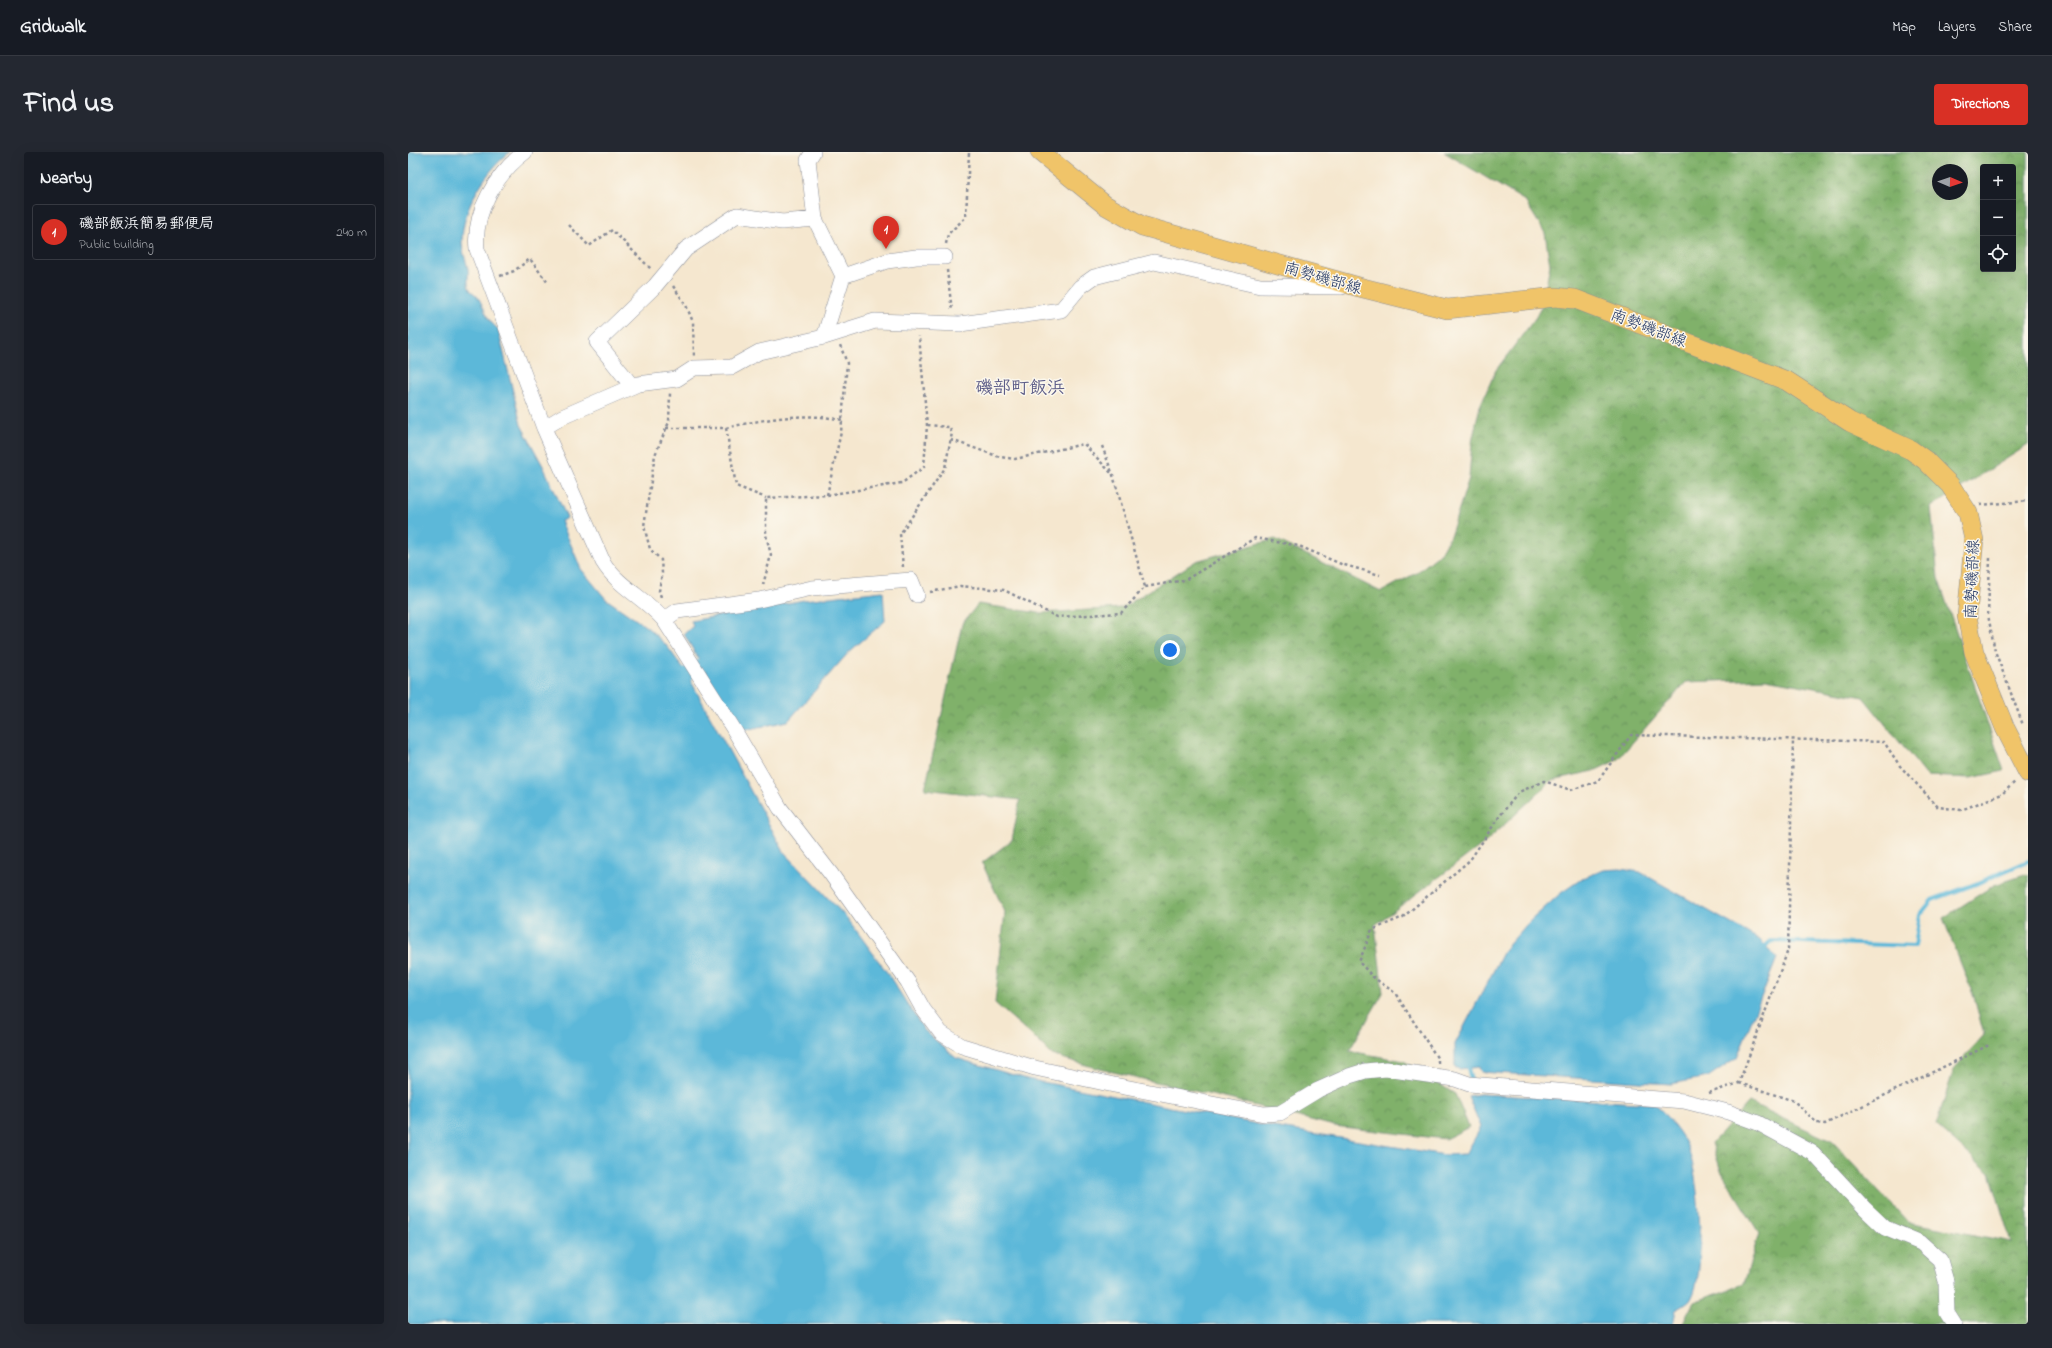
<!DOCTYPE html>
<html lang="en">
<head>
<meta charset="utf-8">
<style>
	:root { --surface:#171b24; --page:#242831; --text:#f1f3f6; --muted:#9ea1a6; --line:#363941; --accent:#d93025 }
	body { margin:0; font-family:"Indie Flower","Klee One",sans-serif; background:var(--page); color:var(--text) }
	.controls { position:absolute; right:12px; top:12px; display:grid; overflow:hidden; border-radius:4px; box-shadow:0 4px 16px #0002 }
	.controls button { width:36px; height:36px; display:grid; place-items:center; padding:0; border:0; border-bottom:1px solid var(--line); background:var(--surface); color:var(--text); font:20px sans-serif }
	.compass { position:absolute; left:1524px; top:12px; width:36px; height:36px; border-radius:50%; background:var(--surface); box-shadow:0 4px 16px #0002; rotate:92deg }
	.you { position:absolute; left:762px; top:498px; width:14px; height:14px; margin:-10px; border:3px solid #fff; border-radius:50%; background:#1a73e8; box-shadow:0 0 0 6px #1a73e833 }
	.badge { display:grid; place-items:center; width:26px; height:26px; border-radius:50%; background:var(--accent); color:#fff; font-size:13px; font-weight:700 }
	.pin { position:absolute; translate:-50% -33px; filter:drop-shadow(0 1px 2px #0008) }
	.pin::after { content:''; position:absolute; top:21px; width:14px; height:12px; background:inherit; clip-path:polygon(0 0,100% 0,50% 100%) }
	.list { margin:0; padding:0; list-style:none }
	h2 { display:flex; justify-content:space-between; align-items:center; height:52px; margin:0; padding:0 16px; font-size:17px }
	h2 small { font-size:13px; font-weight:400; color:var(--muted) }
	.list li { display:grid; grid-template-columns:26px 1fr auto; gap:12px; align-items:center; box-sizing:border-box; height:56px; margin:0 8px 8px; padding:0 8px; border:1px solid var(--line); border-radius:4px }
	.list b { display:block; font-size:15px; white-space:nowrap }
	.list p { margin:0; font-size:13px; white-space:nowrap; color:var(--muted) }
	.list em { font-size:13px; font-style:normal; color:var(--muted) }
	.icon { flex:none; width:22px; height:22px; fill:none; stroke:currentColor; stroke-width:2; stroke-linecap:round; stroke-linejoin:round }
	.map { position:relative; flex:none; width:1620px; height:1172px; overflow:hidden; border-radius:4px }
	header { display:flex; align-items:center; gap:24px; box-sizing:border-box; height:56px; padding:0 20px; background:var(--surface); border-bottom:1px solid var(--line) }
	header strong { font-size:19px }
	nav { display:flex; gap:22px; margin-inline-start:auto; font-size:14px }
	.intro { display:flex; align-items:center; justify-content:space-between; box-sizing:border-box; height:96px; padding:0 24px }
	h1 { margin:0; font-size:28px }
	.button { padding:10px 18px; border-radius:4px; background:var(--accent); color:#fff; font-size:14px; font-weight:700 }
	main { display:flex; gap:24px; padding:0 24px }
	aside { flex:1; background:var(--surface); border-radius:4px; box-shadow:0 4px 16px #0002 }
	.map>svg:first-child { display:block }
</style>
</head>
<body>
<header>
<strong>Gridwalk</strong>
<nav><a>Map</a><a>Layers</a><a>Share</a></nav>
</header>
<div class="intro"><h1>Find us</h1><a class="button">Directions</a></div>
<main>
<aside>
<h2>Nearby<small></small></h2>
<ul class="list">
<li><span class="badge">1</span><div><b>磯部飯浜簡易郵便局</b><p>Public building</p></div><em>240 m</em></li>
</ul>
</aside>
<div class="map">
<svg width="1620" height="1172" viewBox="0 0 1620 1172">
	<defs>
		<pattern id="forest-crowns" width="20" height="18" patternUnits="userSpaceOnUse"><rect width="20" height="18" fill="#80b16b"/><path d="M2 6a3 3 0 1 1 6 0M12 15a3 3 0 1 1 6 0" fill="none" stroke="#68905b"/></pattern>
	</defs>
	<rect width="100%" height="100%" fill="#fbf7ec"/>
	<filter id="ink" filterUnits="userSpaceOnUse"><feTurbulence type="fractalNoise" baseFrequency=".025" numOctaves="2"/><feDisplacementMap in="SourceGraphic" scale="8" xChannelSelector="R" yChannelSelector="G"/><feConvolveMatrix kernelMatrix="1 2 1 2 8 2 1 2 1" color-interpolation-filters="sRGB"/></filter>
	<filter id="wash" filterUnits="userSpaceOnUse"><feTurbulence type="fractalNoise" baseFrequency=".012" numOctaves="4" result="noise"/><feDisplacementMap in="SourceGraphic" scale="16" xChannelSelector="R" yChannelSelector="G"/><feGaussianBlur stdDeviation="0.9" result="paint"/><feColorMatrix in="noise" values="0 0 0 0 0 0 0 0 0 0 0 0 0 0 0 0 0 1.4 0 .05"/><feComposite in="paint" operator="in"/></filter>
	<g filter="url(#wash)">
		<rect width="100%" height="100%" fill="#f5e7cf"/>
		<!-- forest -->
		<path fill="url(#forest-crowns)" stroke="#4e7064" fill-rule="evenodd" d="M1036,0H1620V293L1523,355L1530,426L1596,619L1562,626L1519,624L1455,545L1358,527L1278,530L1209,608L1186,619L1144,628L1079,689L967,773L975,841L941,899L996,909L1047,942L1061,975L1037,987L926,974L821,947L688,916L644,903L629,888L587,851L597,760L574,711L604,688L612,648L517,637L554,472L570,452L631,461L714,456L788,409L867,387L973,440L1008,421L1032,402L1043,382L1061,326L1064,290L1072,254L1088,218L1128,165L1135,151L1142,113L1137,81L1117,49ZM1575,15H1605V117H1575ZM1530,18H1554V42H1530Z
			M1620,722V1172H1274L1286,1150L1336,1132L1351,1081L1313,1019L1304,991L1341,950L1425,990L1500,1070L1603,1090L1582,1021L1528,973L1546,917L1576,883L1566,845L1535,766L1586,733Z"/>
		<!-- water -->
		<path fill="#5bb8d9" stroke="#3b749c" d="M0,0H102C77,20 54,56 54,90C54,99 58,108 60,117C61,124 58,131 62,138C65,141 69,143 71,147C79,161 77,166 90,177L113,273L135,314L159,366L153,369L173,417L198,447L240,476L259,494L279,522L376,700L439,766L478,819L516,878L548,906L619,927L859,974L1037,1003L1058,1002L1073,975L1060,944L1072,942L1247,952C1259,965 1275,981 1281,999C1291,1028 1299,1120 1283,1147C1280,1152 1273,1155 1268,1158L1265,1172H0Z
			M475,439L477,469L441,500L380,569L332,579L276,482L285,474L283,469L396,448Z
			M1212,717L1232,720L1352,788L1369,806L1329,905L1300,925L1263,932L1073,920L1071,915L1051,917L1047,915V892L1097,797L1121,770L1153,741L1175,726L1196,718Z"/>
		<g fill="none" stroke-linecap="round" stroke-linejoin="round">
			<!-- stream -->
			<path stroke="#5bb8d9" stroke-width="4" d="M1353,798L1363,789L1507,794L1512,763L1524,748L1570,731L1620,709
				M1061,913L1060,916L1063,929"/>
			<!-- canal -->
			<path stroke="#5bb8d9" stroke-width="14" d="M279,522L294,513"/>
		</g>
	</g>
	<g filter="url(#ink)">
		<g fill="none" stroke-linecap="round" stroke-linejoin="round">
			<!-- minor casing -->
			<g stroke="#888b96" stroke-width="16">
				<path id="minor" d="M117,0C88,22 65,60 69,97L136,276L195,410C210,435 237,446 256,468L325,576L372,656L423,722L500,830L515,857L533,881L554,894L627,916L706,933L856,962L872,961L910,938L941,924L957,919L978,917L1047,927L1061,932L1276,949L1320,960L1350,971L1405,1001L1457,1057L1477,1076L1513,1091L1532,1108L1538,1129L1539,1161L1546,1172
					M405,0L400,8L407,67L435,124L416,185
					M435,124L479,109L508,105H537
					M224,234L189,190L247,134L278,97L329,63L374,70L407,67
					M136,276L154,265L230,232L269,227L286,216L324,215L351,200L416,185L467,169L552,172L653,158L672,135L686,125L746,110L852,134L934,135
					M256,468L269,459L351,448L404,436L503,428L509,443"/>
			</g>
			<!-- major casing -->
			<g stroke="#888b96" stroke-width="20">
				<path id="major" d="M632,0L697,53L734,74L951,135L1039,157L1147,145L1167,147L1379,229L1442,270L1503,298L1517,308L1542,333L1560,361L1566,388L1559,464L1566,500L1597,576L1620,621"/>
			</g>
			<!-- path -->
			<path stroke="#888b96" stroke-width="2.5" stroke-dasharray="3 3" stroke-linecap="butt" d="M161,73L181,94L204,78L244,118
				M538,92L540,82L558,65L561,0
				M539,118L544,159
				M92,124L106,119L122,107L140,131
				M265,134L278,153L285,170L286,204
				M258,276H318L328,334L358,346
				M318,276C355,267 396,260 434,268
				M543,288L592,305L607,307L676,292L705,323
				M694,294L705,323L737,435
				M419,343L433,280L439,211L432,193
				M1572,353L1620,349
				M1582,406L1580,463L1587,499L1615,573
				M495,415L492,382L537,316L544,281L541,275L519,273
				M355,433L363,403L358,383V346L419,343L494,331L516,315L519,273L511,184
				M522,440L552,434L596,438L649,465L713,461L737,435L777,428L847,386L891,394L933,412L972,423
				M253,445L251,439L254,421L253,408L242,397L236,374L247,303L261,270L262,241
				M1030,911V907L987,841L965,825L951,810L964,778L995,765L1062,708L1091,665L1111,640L1136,629L1163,638L1190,629L1223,583L1476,590L1492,614L1530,655L1553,658L1594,642L1608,629
				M1331,931L1386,949L1409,971L1417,972L1581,893
				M1301,941L1331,931L1380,798L1385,588"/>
			<!-- minor -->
			<use href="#minor" stroke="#fff" stroke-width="15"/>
			<!-- major -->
			<use href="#major" stroke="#f0c469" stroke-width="19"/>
		</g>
	</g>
	<g text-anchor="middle" stroke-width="3" stroke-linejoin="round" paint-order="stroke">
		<!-- street labels -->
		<g font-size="16" fill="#1b2f5e" stroke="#fbf7ec">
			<text transform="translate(915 125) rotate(16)" y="6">南勢磯部線</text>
			<text transform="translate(1241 175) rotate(21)" y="6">南勢磯部線</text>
			<text transform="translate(1563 427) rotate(-88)" y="6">南勢磯部線</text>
		</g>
		<!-- quarter labels -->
		<g font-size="18" font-weight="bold" fill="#5e5e89" stroke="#fbf7ec">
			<text x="612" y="241">磯部町飯浜</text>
		</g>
	</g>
</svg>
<div class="controls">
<button>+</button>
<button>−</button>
<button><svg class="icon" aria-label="locate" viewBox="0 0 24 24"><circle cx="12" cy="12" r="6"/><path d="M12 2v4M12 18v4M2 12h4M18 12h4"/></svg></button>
</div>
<svg class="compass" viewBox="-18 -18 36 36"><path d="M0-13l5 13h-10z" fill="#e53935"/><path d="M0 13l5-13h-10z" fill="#9ea1a6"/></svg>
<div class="you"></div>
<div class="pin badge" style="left:478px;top:97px">1</div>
</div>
</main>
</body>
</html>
